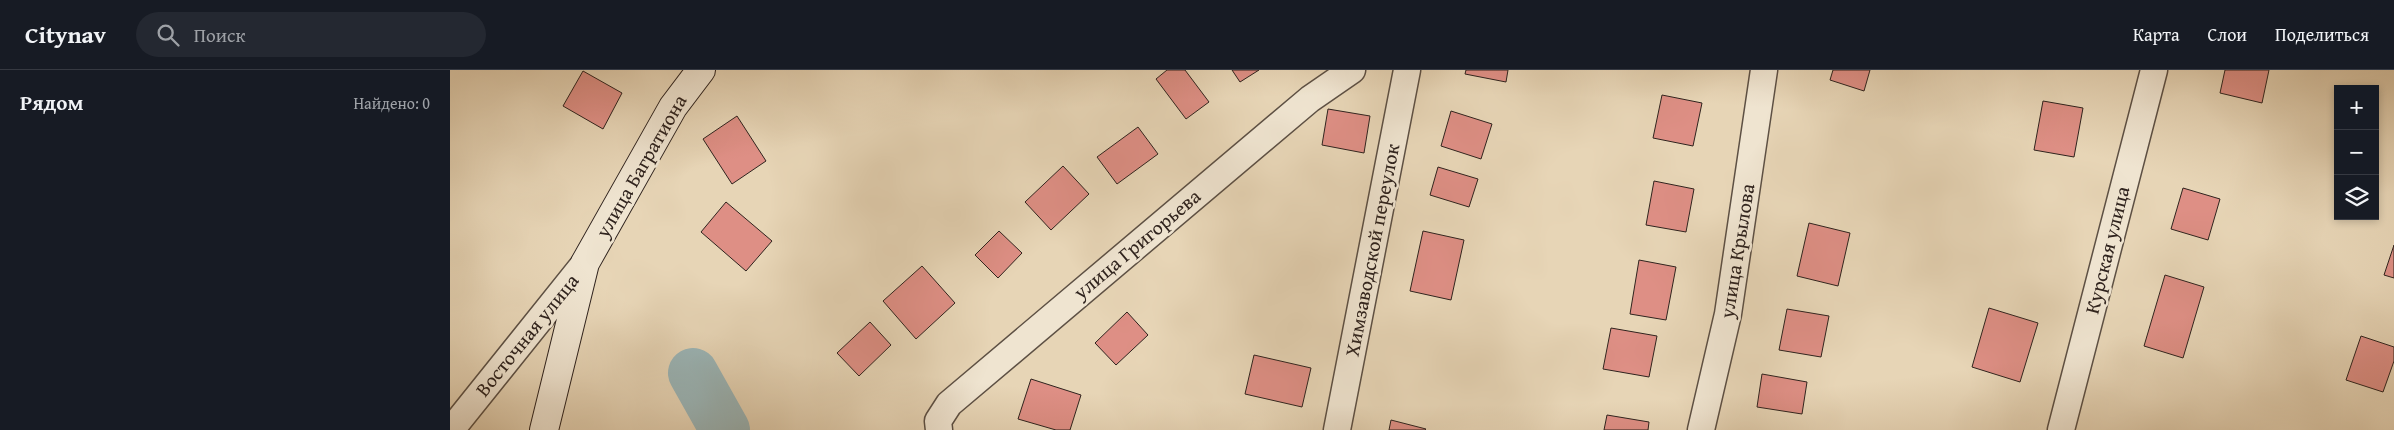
<!DOCTYPE html>
<html lang="ru">
<head>
<meta charset="utf-8">
<style>
	:root { --surface:#171b24; --page:#242831; --text:#f1f3f6; --muted:#9ea1a6; --line:#363941 }
	body { margin:0; font-family:"Gentium Book Plus",serif; background:var(--page); color:var(--text) }
	.controls { position:absolute; right:15px; top:15px; display:grid; overflow:hidden; border-radius:0px; box-shadow:0 2px 8px #0003 }
	.controls button { width:45px; height:45px; display:grid; place-items:center; padding:0; border:0; border-bottom:1px solid var(--line); background:var(--surface); color:var(--text); font:25px sans-serif }
	.list { margin:0; padding:0; list-style:none }
	h2 { display:flex; justify-content:space-between; align-items:center; height:65px; margin:0; padding:0 20px; font-size:21px }
	h2 small { font-size:16px; font-weight:400; color:var(--muted) }
	.icon { flex:none; width:28px; height:28px; fill:none; stroke:currentColor; stroke-width:2; stroke-linecap:round; stroke-linejoin:round }
	.map { position:relative; flex:none; width:1944px; height:360px; overflow:hidden }
	header { display:flex; align-items:center; gap:30px; box-sizing:border-box; height:70px; padding:0 25px; background:var(--surface); border-bottom:1px solid var(--line) }
	header strong { font-size:24px }
	nav { display:flex; gap:28px; margin-inline-start:auto; font-size:18px }
	.search { width:350px; height:45px; background:var(--page); display:flex; align-items:center; gap:12px; box-sizing:border-box; padding:0 18px; border-radius:28px; color:var(--muted); font-size:19px }
	main { display:flex }
	aside { flex:1; background:var(--surface) }
	.map>svg:first-child { display:block }
</style>
</head>
<body>
<header>
<strong>Citynav</strong>
<div class="search"><svg class="icon" aria-label="search" viewBox="0 0 24 24"><circle cx="10" cy="10" r="6"/><path d="M15 15l6 6"/></svg>Поиск</div>
<nav><a>Карта</a><a>Слои</a><a>Поделиться</a></nav>
</header>
<main>
<aside>
<h2>Рядом<small>Найдено: 0</small></h2>
<ul class="list">
</ul>
</aside>
<div class="map">
<svg width="1944" height="360" viewBox="0 0 1944 360">
	<rect width="100%" height="100%" fill="#e7d5b6"/>
	<filter id="stains"><feTurbulence type="fractalNoise" baseFrequency=".004" numOctaves="4"/><feColorMatrix values="0 0 0 0 .2 0 0 0 0 .09 0 0 0 0 .02 0 0 0 .5 -.17"/></filter>
	<radialGradient id="worn" r=".72"><stop offset=".6" stop-color="#630" stop-opacity="0"/><stop offset="1" stop-color="#630" stop-opacity=".3"/></radialGradient>
	<g fill="none" stroke-linecap="round" stroke-linejoin="round">
		<!-- river -->
		<path stroke="#9bb6b8" stroke-width="50" d="M243,303L275,360"/>
	</g>
	<!-- building -->
	<path fill="#de8f85" stroke="#2f231e" d="M717,0H735L759,32L736,49L706,9Z
		M782,0H809L790,12Z
		M1016,0H1058L1056,12L1015,4Z
		M1383,0H1420L1414,21L1380,10Z
		M1775,0H1819L1812,33L1770,23Z
		M133,1L172,23L153,59L113,36Z
		M1212,25L1252,33L1243,76L1203,68Z
		M1593,31L1633,38L1624,87L1584,80Z
		M878,39L920,46L914,83L872,75Z
		M1001,41L1042,54L1031,89L991,76Z
		M287,46L316,91L282,114L253,69Z
		M688,57L708,84L667,114L647,87Z
		M613,96L639,124L601,160L575,132Z
		M988,97L1028,109L1019,137L980,125Z
		M1204,111L1244,119L1236,162L1196,155Z
		M1733,118L1770,129L1758,170L1721,159Z
		M276,132L322,171L296,201L251,162Z
		M1359,153L1400,163L1388,216L1347,206Z
		M549,161L572,183L548,208L525,185Z
		M973,161L1014,170L1001,230L960,221Z
		M1944,175V208L1934,205Z
		M1189,190L1226,197L1216,250L1180,244Z
		M472,196L505,233L466,269L433,231Z
		M1715,205L1754,217L1733,288L1694,276Z
		M1539,238L1588,253L1570,312L1522,297Z
		M1337,239L1379,246L1371,287L1329,280Z
		M677,242L698,265L666,295L645,273Z
		M420,252L441,275L409,306L387,283Z
		M1161,258L1207,266L1199,307L1153,299Z
		M1911,266L1944,277V291L1933,322L1896,310Z
		M804,285L861,298L852,337L795,324Z
		M1312,304L1357,312L1352,344L1307,337Z
		M581,309L631,325L620,360H606L568,349Z
		M1157,345L1199,352L1198,360H1154Z
		M941,350L976,359L975,360H939Z"/>
	<g fill="none" stroke-linecap="round" stroke-linejoin="round">
		<!-- street casing -->
		<g stroke="#5d5044" stroke-width="29">
			<path id="street" d="M1,360L135,193
				M489,360L488,351L499,334L860,29L902,0
				M887,360L957,0
				M1251,360L1278,244L1314,0
				M1611,360L1704,0"/>
		</g>
		<!-- secondary casing -->
		<g stroke="#2f231e" stroke-width="30">
			<path id="secondary" d="M94,360L135,193L223,37L251,0"/>
		</g>
		<!-- street -->
		<use href="#street" stroke="#efe4d0" stroke-width="26"/>
		<!-- secondary -->
		<use href="#secondary" stroke="#efe4d0" stroke-width="28"/>
	</g>
	<g text-anchor="middle" stroke-width="5" stroke-linejoin="round" paint-order="stroke">
		<!-- street labels -->
		<g font-size="20" fill="#2f231e" stroke="#efe4d0">
			<text transform="translate(191 96) rotate(-60)" y="7">улица Багратиона</text>
			<text transform="translate(687 174) rotate(-40)" y="7">улица Григорьева</text>
			<text transform="translate(922 180) rotate(-79)" y="7">Химзаводской переулок</text>
			<text transform="translate(1657 180) rotate(-76)" y="7">Курская улица</text>
			<text transform="translate(1287 181) rotate(-81)" y="7">улица Крылова</text>
			<text transform="translate(77 265) rotate(-51)" y="7">Восточная улица</text>
		</g>
	</g>
	<rect width="100%" height="100%" filter="url(#stains)"/>
	<rect width="100%" height="100%" fill="url(#worn)"/>
</svg>
<div class="controls">
<button>+</button>
<button>−</button>
<button><svg class="icon" aria-label="layers" viewBox="0 0 24 24"><path d="M12 4l9 5-9 5-9-5zM3 14l9 5 9-5"/></svg></button>
</div>
</div>
</main>
</body>
</html>
